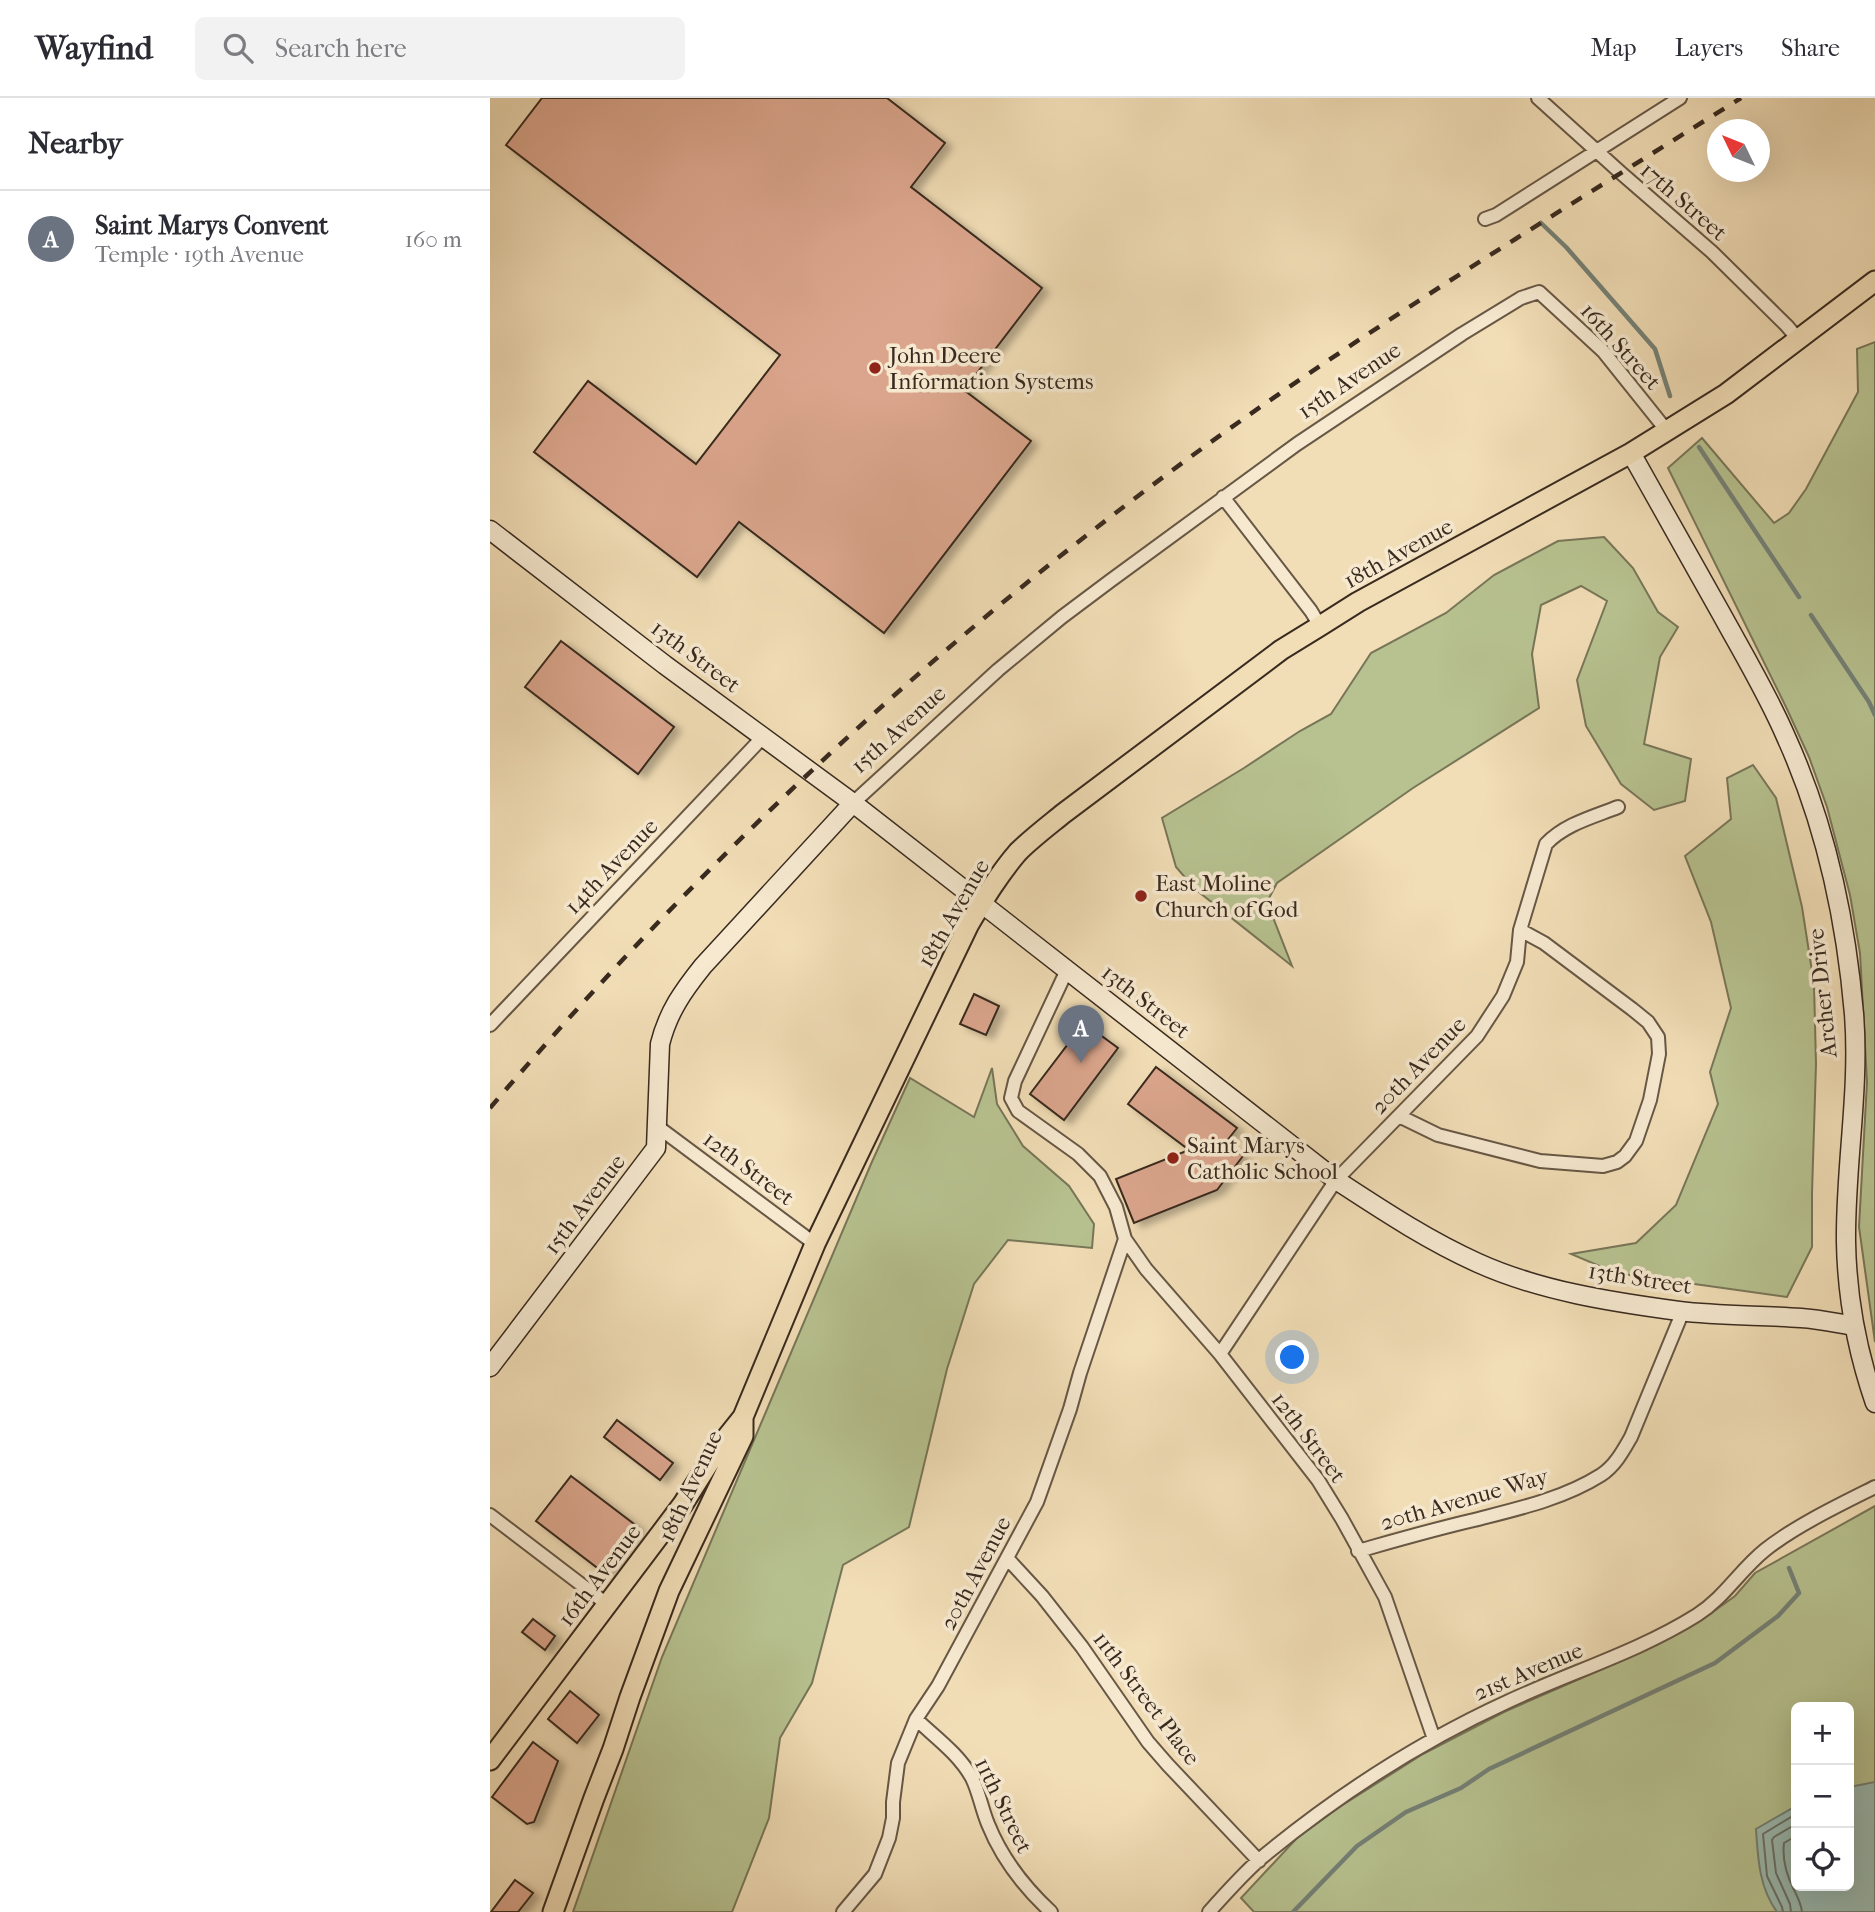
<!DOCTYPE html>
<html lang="en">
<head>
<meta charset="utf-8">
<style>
	:root { --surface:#fff; --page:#f2f2f3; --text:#2b2b33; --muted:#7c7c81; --line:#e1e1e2; --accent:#8f2418 }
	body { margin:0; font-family:"IM FELL French Canon",serif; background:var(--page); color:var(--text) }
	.controls { position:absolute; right:21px; bottom:21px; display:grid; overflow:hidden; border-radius:10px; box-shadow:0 7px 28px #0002 }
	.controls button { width:63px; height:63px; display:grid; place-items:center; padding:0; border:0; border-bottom:2px solid var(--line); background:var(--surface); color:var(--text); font:35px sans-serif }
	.compass { position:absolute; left:1217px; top:21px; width:63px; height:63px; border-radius:50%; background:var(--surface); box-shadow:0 7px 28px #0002; rotate:313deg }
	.you { position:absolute; left:803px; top:1260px; width:24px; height:24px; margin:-18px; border:5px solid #fff; border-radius:50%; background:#1a73e8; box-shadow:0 0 0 10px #1a73e833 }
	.badge { display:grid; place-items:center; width:46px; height:46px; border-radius:50%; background:var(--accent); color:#fff; font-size:23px; font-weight:700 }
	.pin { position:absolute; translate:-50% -58px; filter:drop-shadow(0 2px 4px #0008) }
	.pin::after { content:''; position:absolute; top:37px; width:24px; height:21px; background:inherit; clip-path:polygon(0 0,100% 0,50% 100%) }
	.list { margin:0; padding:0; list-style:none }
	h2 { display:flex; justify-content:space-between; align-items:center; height:91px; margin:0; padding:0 28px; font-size:30px }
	h2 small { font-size:23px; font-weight:400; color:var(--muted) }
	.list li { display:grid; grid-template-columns:46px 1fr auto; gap:21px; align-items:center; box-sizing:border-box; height:98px; padding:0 28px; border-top:2px solid var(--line) }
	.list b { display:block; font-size:26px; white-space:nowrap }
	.list p { margin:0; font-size:23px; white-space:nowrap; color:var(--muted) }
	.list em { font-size:23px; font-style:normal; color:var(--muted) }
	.icon { flex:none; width:38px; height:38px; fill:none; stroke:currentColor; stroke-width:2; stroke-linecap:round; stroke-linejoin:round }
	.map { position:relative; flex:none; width:1385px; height:1814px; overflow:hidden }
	header { display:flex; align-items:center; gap:42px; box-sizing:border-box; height:98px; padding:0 35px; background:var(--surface); border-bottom:2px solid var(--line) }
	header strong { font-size:33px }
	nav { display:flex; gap:38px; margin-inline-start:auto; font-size:24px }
	.search { width:490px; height:63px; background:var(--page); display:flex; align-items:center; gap:18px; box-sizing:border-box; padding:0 24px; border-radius:10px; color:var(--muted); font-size:26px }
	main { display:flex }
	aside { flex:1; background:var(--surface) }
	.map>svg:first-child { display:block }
</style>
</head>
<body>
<header>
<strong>Wayfind</strong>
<div class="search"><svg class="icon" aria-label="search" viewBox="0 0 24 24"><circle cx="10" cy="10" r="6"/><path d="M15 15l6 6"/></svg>Search here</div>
<nav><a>Map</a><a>Layers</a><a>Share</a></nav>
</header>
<main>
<aside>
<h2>Nearby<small></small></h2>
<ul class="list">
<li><span class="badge" style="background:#6b7280">A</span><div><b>Saint Marys Convent</b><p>Temple · 19th Avenue</p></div><em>160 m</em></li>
</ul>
</aside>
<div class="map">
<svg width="1385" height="1814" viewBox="0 0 1385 1814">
	<defs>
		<filter id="shadow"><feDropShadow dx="7" dy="4" stdDeviation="3.5" flood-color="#0004"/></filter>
	</defs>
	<rect width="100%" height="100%" fill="#f1ddb6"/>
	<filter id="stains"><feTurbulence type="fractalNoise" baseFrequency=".00286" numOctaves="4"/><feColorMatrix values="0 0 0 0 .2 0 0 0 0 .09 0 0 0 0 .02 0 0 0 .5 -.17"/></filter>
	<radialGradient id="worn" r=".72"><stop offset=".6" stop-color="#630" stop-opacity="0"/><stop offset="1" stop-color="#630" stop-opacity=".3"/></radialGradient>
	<!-- green -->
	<path fill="#b7c290" stroke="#787658" stroke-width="2" fill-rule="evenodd" d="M1385,244V1244L1369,1129L1377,984L1370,855L1360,797L1337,709L1319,659L1296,609L1178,370L1212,340L1284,425L1299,415L1316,391L1368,294L1367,251Z
		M1114,439L1143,470L1168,514L1188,529L1170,559L1154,646L1201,661L1195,703L1164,712L1131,686L1096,628L1087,582L1117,503L1091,488L1051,507L1042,556L1049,610L923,690L787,785L777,804L802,868L705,791L686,769L672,720L754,670L810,633L841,616L881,555L956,515L1004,477L1068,443Z
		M1263,667L1286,700L1312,809L1324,886L1326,966L1322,1095V1149L1297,1199L1126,1175L1081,1156L1146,1145L1186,1107L1228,1006L1220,974L1241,910L1221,824L1195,758L1241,721L1237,680Z
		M502,970L507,1006L533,1048L579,1088L604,1126L602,1150L518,1142L484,1186L457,1271L419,1429L353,1467L322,1585L290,1640L279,1720L242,1814H83L172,1559L381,1066L420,980L484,1019Z
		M1385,1408V1814H764L751,1800L807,1740L851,1708L933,1656L1014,1614L1156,1552L1220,1516L1245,1498L1265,1475ZM1306,1609H1359V1788H1306Z"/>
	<!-- water -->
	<path fill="#9bbbb1" stroke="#748177" stroke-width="2" d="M1385,1684V1814H1287C1269,1789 1268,1761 1266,1731L1306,1708V1788H1359V1689Z"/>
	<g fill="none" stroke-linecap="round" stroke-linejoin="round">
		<!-- shore -->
		<path stroke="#6a7268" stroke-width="2" d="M1306,1738L1294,1745C1292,1761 1297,1778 1304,1792C1308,1800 1311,1805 1312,1814
			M1293,1814L1292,1809L1277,1778L1273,1736L1306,1716
			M1301,1814L1300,1806L1286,1775L1282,1742L1284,1739L1306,1726"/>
		<!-- stream -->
		<path stroke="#748177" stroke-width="4.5" d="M1051,125L1076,149L1165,251L1180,298
			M1209,349L1309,499
			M1321,517L1379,604L1385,617
			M803,1814L867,1748L916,1714L971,1690L999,1671L1225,1565L1288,1518L1309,1495L1299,1470"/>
	</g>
	<!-- building -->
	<path fill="#daa58c" stroke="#392a1f" stroke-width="2" filter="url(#shadow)" d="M52,0H397L455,45L421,89L552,190L474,292L541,343L394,535L249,424L207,479L44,354L98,283L206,366L290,257L16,47Z
		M71,543L184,629L148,676L35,589Z
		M484,896L509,908L496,937L470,926Z
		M594,925L628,950L574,1022L540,996Z
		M666,969L747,1030L736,1044L753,1058L727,1092L644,1125L626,1081L699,1052L638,1006Z
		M127,1322L183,1365L170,1382L114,1339Z
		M81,1378L148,1429L114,1475L46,1423Z
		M43,1521L65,1538L55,1552L32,1534Z
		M80,1593L109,1617L87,1645L58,1621Z
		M43,1644L68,1663L44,1724L37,1726L2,1699Z
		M25,1782L43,1795L28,1814H1Z"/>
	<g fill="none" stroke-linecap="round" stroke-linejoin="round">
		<!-- street casing -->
		<g stroke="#675745" stroke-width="16">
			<path id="street" d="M1048,0L1131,75L1222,154L1297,228L1308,241
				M995,121L1006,117L1190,0
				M733,399L821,513L830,528
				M363,705L508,572L572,519L620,483L807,346L972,236L1031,200L1049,194L1113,253L1177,333
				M577,872L525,983L521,1000L528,1013L588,1056L610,1078L626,1109L635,1141L656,1171L730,1256L828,1382L852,1421L895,1499L944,1641
				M0,927L273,639
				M909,1018L948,1037L1050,1063L1113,1068L1127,1064L1135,1058L1146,1043L1160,1002L1169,956L1168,939L1158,924L1142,911L1054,845L1030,832
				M168,1029L325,1146
				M730,1256L846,1082L987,938L1013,898L1027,864L1030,832L1056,746C1075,726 1103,719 1128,709
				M0,1417L118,1507
				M868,1453C907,1442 945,1431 984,1422C1027,1411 1073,1401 1111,1377C1125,1368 1133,1353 1141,1339L1193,1213
				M517,1460L552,1498L592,1549L658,1644L678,1667L769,1763
				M426,1621C445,1639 469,1656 482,1680C489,1694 492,1712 498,1726C512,1761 534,1789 561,1814
				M353,1814L385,1776L399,1740L403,1720V1704L408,1665L426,1621L448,1588L547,1404L580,1311L590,1275L635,1141
				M719,1814C735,1796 752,1777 770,1761C846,1698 929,1644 1019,1603C1081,1574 1148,1554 1207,1517C1235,1499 1250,1472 1275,1452C1305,1428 1351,1406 1385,1389"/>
		</g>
		<!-- secondary casing -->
		<g stroke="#392a1f" stroke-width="21">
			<path id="secondary" d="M1141,355C1171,409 1202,463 1232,517C1254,557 1278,597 1296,639C1335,725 1356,823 1364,916C1370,992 1355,1069 1356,1144C1357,1200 1367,1253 1385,1305
				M0,432L175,567L363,705L846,1082C892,1112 937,1142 988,1165C1050,1193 1122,1204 1189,1213C1229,1218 1271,1217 1311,1220C1329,1221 1346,1225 1364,1228
				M0,1269L166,1050L170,946C178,914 193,893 213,868L363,705"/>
		</g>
		<!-- primary casing -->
		<g stroke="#392a1f" stroke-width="23">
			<path id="primary" d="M0,1662L193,1406L229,1349L253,1319
				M63,1814L104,1700L123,1651L140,1599L179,1493L253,1338V1319L325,1146L479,826C494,801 509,776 528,754C542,740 558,728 574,715L791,552L830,528L868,504L1141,355L1236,296L1385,183"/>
		</g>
		<!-- street -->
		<use href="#street" stroke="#f6e9d0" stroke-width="12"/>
		<!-- secondary -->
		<use href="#secondary" stroke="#f6e9d0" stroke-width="18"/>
		<!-- primary -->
		<use href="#primary" stroke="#f1ddb6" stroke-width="19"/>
		<!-- rail -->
		<path stroke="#392a1f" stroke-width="4.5" stroke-dasharray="12 12" stroke-linecap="butt" d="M0,1010C194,783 410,577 648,398C840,252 1047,128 1251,0"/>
	</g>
	<!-- markers -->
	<g fill="#8f2418" stroke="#f6e9d0" stroke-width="2.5">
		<circle cx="385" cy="270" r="7"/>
		<circle cx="651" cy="798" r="7"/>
		<circle cx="683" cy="1060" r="7"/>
	</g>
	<g text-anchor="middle" stroke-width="7" stroke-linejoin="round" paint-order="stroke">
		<!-- street labels -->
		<g font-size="23" fill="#392a1f" stroke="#f6e9d0">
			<text transform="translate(1194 103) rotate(41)" y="8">17th Street</text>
			<text transform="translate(1131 248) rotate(48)" y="8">16th Street</text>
			<text transform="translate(859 282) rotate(-34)" y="8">15th Avenue</text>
			<text transform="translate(908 455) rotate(-29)" y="8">18th Avenue</text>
			<text transform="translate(206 558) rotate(37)" y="8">13th Street</text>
			<text transform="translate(408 631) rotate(-42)" y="8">15th Avenue</text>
			<text transform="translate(121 768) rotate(-46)" y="8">14th Avenue</text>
			<text transform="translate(463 815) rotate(-60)" y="8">18th Avenue</text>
			<text transform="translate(1332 895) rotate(-96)" y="8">Archer Drive</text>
			<text transform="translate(656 903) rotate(38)" y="8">13th Street</text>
			<text transform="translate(928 967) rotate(-46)" y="8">20th Avenue</text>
			<text transform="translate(259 1070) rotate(37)" y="8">12th Street</text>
			<text transform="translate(94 1106) rotate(-53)" y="8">15th Avenue</text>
			<text transform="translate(1150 1180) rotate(9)" y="8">13th Street</text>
			<text transform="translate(819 1339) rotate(53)" y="8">12th Street</text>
			<text transform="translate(200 1388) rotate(-65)" y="8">18th Avenue</text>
			<text transform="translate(974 1401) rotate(-16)" y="8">20th Avenue Way</text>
			<text transform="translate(485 1475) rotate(-62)" y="8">20th Avenue</text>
			<text transform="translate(109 1477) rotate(-53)" y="8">16th Avenue</text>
			<text transform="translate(1038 1573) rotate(-23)" y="8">21st Avenue</text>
			<text transform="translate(657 1600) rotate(53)" y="8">11th Street Place</text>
			<text transform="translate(514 1707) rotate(64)" y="8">11th Street</text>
		</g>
		<!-- poi labels -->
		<g font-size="23" fill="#392a1f" stroke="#f6e9d0" text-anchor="start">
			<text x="399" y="265">John Deere<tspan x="399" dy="26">Information Systems</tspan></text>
			<text x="665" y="793">East Moline<tspan x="665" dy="26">Church of God</tspan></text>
			<text x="697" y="1055">Saint Marys<tspan x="697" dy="26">Catholic School</tspan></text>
		</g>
	</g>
	<rect width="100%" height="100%" filter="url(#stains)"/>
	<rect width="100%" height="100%" fill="url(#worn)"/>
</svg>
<div class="controls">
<button>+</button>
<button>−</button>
<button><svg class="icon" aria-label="locate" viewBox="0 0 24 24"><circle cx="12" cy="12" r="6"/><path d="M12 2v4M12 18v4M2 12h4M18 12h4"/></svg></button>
</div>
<svg class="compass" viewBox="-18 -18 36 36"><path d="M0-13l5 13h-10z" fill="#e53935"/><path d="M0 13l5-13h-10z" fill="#7c7c81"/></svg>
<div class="you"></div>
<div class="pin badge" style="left:591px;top:965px;background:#6b7280">A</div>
</div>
</main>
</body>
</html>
